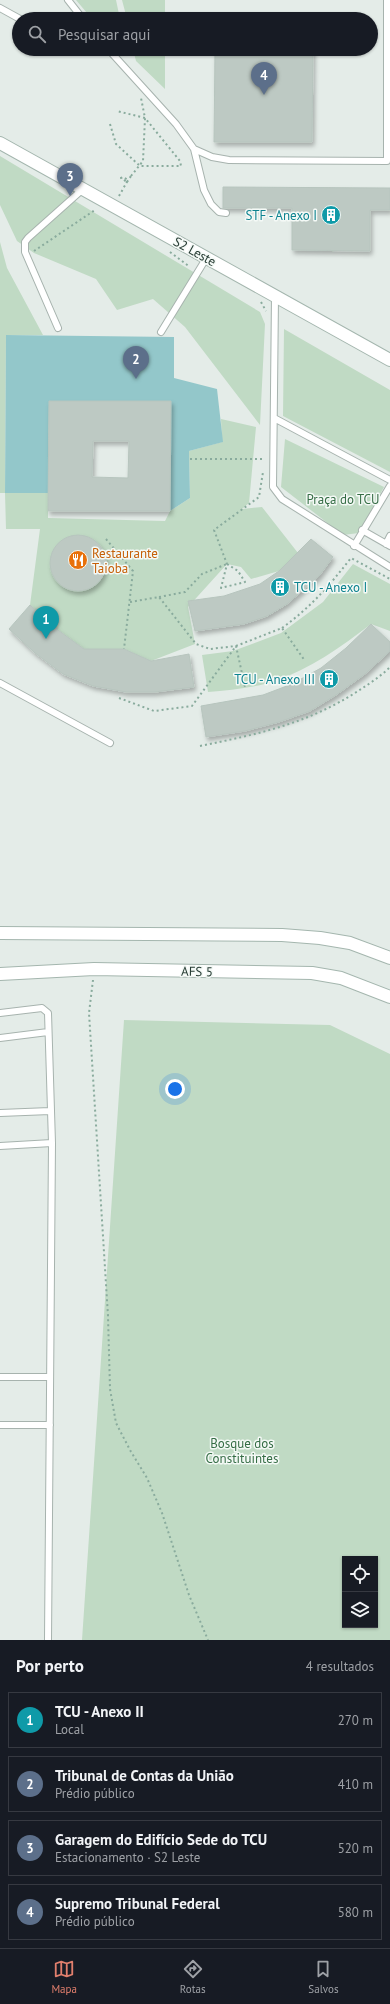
<!DOCTYPE html>
<html lang="pt">
<head>
<meta charset="utf-8">
<style>
	:root { --surface:#171b24; --page:#242831; --text:#f1f3f6; --muted:#9ea1a6; --line:#363941; --accent:#e17f6d }
	body { margin:0; font-family:"PT Sans",sans-serif; background:var(--page); color:var(--text) }
	.controls { position:absolute; right:12px; bottom:12px; display:grid; overflow:hidden; border-radius:0px; box-shadow:0 1px 3px #0004 }
	.controls button { width:36px; height:36px; display:grid; place-items:center; padding:0; border:0; border-bottom:1px solid var(--line); background:var(--surface); color:var(--text); font:20px sans-serif }
	.you { position:absolute; left:175px; top:1089px; width:14px; height:14px; margin:-10px; border:3px solid #fff; border-radius:50%; background:#1a73e8; box-shadow:0 0 0 6px #1a73e833 }
	.badge { display:grid; place-items:center; width:26px; height:26px; border-radius:50%; background:var(--accent); color:#fff; font-size:13px; font-weight:700 }
	.pin { position:absolute; translate:-50% -33px; filter:drop-shadow(0 1px 2px #0008) }
	.pin::after { content:''; position:absolute; top:21px; width:14px; height:12px; background:inherit; clip-path:polygon(0 0,100% 0,50% 100%) }
	.list { margin:0; padding:0; list-style:none }
	h2 { display:flex; justify-content:space-between; align-items:center; height:52px; margin:0; padding:0 16px; font-size:17px }
	h2 small { font-size:13px; font-weight:400; color:var(--muted) }
	.list li { display:grid; grid-template-columns:26px 1fr auto; gap:12px; align-items:center; box-sizing:border-box; height:56px; margin:0 8px 8px; padding:0 8px; border:1px solid var(--line); border-radius:0px }
	.list b { display:block; font-size:15px; white-space:nowrap }
	.list p { margin:0; font-size:13px; white-space:nowrap; color:var(--muted) }
	.list em { font-size:13px; font-style:normal; color:var(--muted) }
	.icon { flex:none; width:22px; height:22px; fill:none; stroke:currentColor; stroke-width:2; stroke-linecap:round; stroke-linejoin:round }
	.map { position:relative; flex:none; width:390px; height:1640px; overflow:hidden }
	.search { position:absolute; background:var(--surface); box-shadow:0 1px 3px #0004; left:12px; right:12px; top:12px; height:44px; display:flex; align-items:center; gap:10px; box-sizing:border-box; padding:0 14px; border-radius:22px; color:var(--muted); font-size:15px }
	.sheet { height:308px; background:var(--surface) }
	nav { display:flex; justify-content:space-around; align-items:center; box-sizing:border-box; height:56px; border-top:1px solid var(--line); background:var(--surface); font-size:11px; color:var(--muted) }
	nav a { display:grid; justify-items:center; gap:2px }
	nav .on { color:var(--accent) }
	.map>svg:first-child { display:block }
</style>
</head>
<body>
<div class="map">
<svg width="390" height="1640" viewBox="0 0 390 1640">
	<defs>
		<filter id="shadow"><feDropShadow dx="2" dy="3.5" stdDeviation="2" flood-color="#0004"/></filter>
	</defs>
	<rect width="100%" height="100%" fill="#e4ece8"/>
	<!-- green -->
	<path fill="#c0dac4" fill-rule="evenodd" d="M76,0H116L120,19H92Z
		M122,0H165V19H127Z
		M133,49H165V89L136,61Z
		M0,156L260,312L265,324L260,425L185,327L153,299L117,310L96,279L34,253L17,241L0,205Z
		M0,242L7,268L43,335H6L5,493H48V518L165,521L170,511L190,498L189,451L222,442L221,419L256,427L249,503L242,509L262,507L298,553L279,571L251,579L241,567L227,564L188,607L195,644L151,661L124,649H84L58,630L30,605L40,529H6L5,493H0Z
		M284,329L390,390V472L283,416Z
		M285,439L384,487L359,533L343,535L281,487Z
		M353,564L390,584V631L371,624C341,647 310,669 275,681C254,688 230,690 208,692L202,655L233,651L281,633L323,602Z
		M124,1020L330,1025L390,1054V1640H82ZM345,1559H375V1625H345Z"/>
	<!-- water -->
	<path fill="#93c7ca" d="M6,335L174,337V378L217,389L223,442L189,451L190,498L170,511V401H49L48,493H5Z"/>
	<!-- building -->
	<path fill="#bdc9c3" stroke="#b7c5be" fill-rule="evenodd" filter="url(#shadow)" d="M215,49H313L312,142H214Z
		M223,187L390,188V210H370V251L292,250V208H223Z
		M49,401H171L170,511H48ZM93,441H129L128,478L92,477Z
		M50 563a28 28 0 1 1 56 0a28 28 0 1 1-56 0Z
		M311,539L333,557L319,576L287,604L267,616L244,624L195,631L188,601L224,596L260,584L279,571Z
		M30,605L58,630L84,649H124L151,661L189,654L194,687L155,692H126L93,686L63,674L35,653L9,629Z
		M371,624L390,642V651L365,674L336,695L310,711L279,722L245,731L206,737L201,706L263,695L292,684L321,668L346,648Z"/>
	<g fill="none" stroke-linecap="round" stroke-linejoin="round">
		<!-- lane casing -->
		<g stroke="#a7b3ae" stroke-width="8">
			<path id="lane" d="M68,0L83,19
				M0,8L20,19
				M73,49L79,52L82,49
				M108,49L176,124L194,149L204,190L211,204L219,212L226,213
				M194,149L212,157L229,160L387,161V0
				M275,296L273,487L282,499L390,567
				M58,328L25,252V242L28,238L83,189
				M161,332L207,257
				M274,418L390,480
				M362,530L390,546
				M386,544L390,536
				M354,546L390,486
				M0,683L110,743
				M0,1013L42,1008L48,1013L52,1143
				M0,1038L48,1032
				M0,1113L50,1111
				M0,1146L52,1143L48,1640
				M0,1377H50
				M0,1425H50"/>
		</g>
		<!-- secondary casing -->
		<g stroke="#a4b6ae" stroke-width="14">
			<path id="secondary" d="M0,143L390,360
				M0,933L282,935L320,938L350,943L390,958
				M0,974L94,969L312,973L341,978L390,997"/>
		</g>
		<!-- path -->
		<path stroke="#89ab9d" stroke-width="2" stroke-dasharray="2 3" stroke-linecap="butt" d="M110,124L116,144L140,166H181L180,161L145,118L117,111
			M131,176L143,161L145,118L141,98
			M119,196L128,180L123,177L121,178L127,182
			M34,251L95,210
			M170,252L190,267
			M261,302L266,311
			M190,459H265
			M106,539L133,571L124,649
			M227,564L238,571L245,582L221,588L227,564L214,530L259,497L263,472
			M159,597L185,592L202,574L227,564
			M130,602L159,597L196,644L210,649L236,646L245,687
			M282,628C311,607 329,586 351,558L390,579
			M119,698L154,711L192,706L236,646L282,628L305,661
			M200,746C258,734 307,724 358,691C369,684 381,676 390,667
			M93,980L89,1013L108,1316L110,1389L116,1423L130,1450L147,1478L162,1513L189,1595L208,1640"/>
		<!-- lane -->
		<use href="#lane" stroke="#fff" stroke-width="6"/>
		<!-- secondary -->
		<use href="#secondary" stroke="#fff" stroke-width="12"/>
		<!-- path-bridge -->
		<path stroke="#89ab9d" stroke-width="2" stroke-dasharray="2 3" stroke-linecap="butt" d="M127,182L131,176"/>
	</g>
	<!-- icons -->
	<defs>
		<g id="building-disc" transform="scale(1)"><circle r="9.5" fill="#0f9aa8" stroke="#f4f9f6"/><path d="M-4-6H4V6H1V3H-1V6H-4ZM-2.5-4.3h1.7v1.8h-1.7ZM.8-4.3h1.7v1.8H.8ZM-2.5-1h1.7V.8h-1.7ZM.8-1h1.7V.8H.8Z" fill="#fff"/></g>
		<g id="restaurant-disc" transform="scale(1)"><circle r="9.5" fill="#e8710a" stroke="#f4f9f6"/><path d="M-5-6h1v4h1v-4h1v4h1v-4h1v5L-1.5 .5V6h-2V.5L-5-1ZM5-6V6H3V1.5H1.5Q1.5-4 5-6Z" fill="#fff"/></g>
	</defs>
	<g fill-rule="evenodd">
		<use href="#building-disc" x="331" y="215"/>
		<use href="#restaurant-disc" x="78" y="560"/>
		<use href="#building-disc" x="280" y="587"/>
		<use href="#building-disc" x="329" y="679"/>
	</g>
	<g text-anchor="middle" stroke-width="3" stroke-linejoin="round" paint-order="stroke">
		<!-- culture labels -->
		<g font-size="13" fill="#0d838f" stroke="#f4f9f6" text-anchor="end">
			<text x="317" y="220">STF - Anexo I</text>
			<text x="294" y="592" text-anchor="start">TCU - Anexo I</text>
			<text x="315" y="684">TCU - Anexo III</text>
		</g>
		<!-- street labels -->
		<g font-size="13" fill="#263b33" stroke="#f4f9f6">
			<text transform="translate(195 251) rotate(29)" y="5">S2 Leste</text>
			<text transform="translate(197 971) rotate(1)" y="5">AFS 5</text>
		</g>
		<!-- park labels -->
		<g font-size="13" fill="#356d45" stroke="#f4f9f6">
			<text x="343" y="504">Praça do TCU</text>
			<text x="242" y="1448">Bosque dos<tspan x="242" dy="15">Constituintes</tspan></text>
		</g>
		<!-- food labels -->
		<g font-size="13" fill="#c56008" stroke="#f4f9f6" text-anchor="start">
			<text x="92" y="558">Restaurante<tspan x="92" dy="15">Taioba</tspan></text>
		</g>
	</g>
</svg>
<div class="controls">
<button><svg class="icon" aria-label="locate" viewBox="0 0 24 24"><circle cx="12" cy="12" r="6"/><path d="M12 2v4M12 18v4M2 12h4M18 12h4"/></svg></button>
<button><svg class="icon" aria-label="layers" viewBox="0 0 24 24"><path d="M12 4l9 5-9 5-9-5zM3 14l9 5 9-5"/></svg></button>
</div>
<div class="you"></div>
<div class="pin badge" style="left:46px;top:639px;background:#0f9aa8">1</div>
<div class="pin badge" style="left:136px;top:379px;background:#5c6f8a">2</div>
<div class="pin badge" style="left:70px;top:196px;background:#5c6f8a">3</div>
<div class="pin badge" style="left:264px;top:95px;background:#5c6f8a">4</div>
<div class="search"><svg class="icon" aria-label="search" viewBox="0 0 24 24"><circle cx="10" cy="10" r="6"/><path d="M15 15l6 6"/></svg>Pesquisar aqui</div>
</div>
<section class="sheet">
<h2>Por perto<small>4 resultados</small></h2>
<ul class="list">
<li><span class="badge" style="background:#0f9aa8">1</span><div><b>TCU - Anexo II</b><p>Local</p></div><em>270 m</em></li>
<li><span class="badge" style="background:#5c6f8a">2</span><div><b>Tribunal de Contas da União</b><p>Prédio público</p></div><em>410 m</em></li>
<li><span class="badge" style="background:#5c6f8a">3</span><div><b>Garagem do Edifício Sede do TCU</b><p>Estacionamento · S2 Leste</p></div><em>520 m</em></li>
<li><span class="badge" style="background:#5c6f8a">4</span><div><b>Supremo Tribunal Federal</b><p>Prédio público</p></div><em>580 m</em></li>
</ul>
</section>
<nav>
<a class="on"><svg class="icon" aria-label="map" viewBox="0 0 24 24"><path d="M3 6l6-2 6 2 6-2v14l-6 2-6-2-6 2zM9 4v14M15 6v14"/></svg>Mapa</a>
<a><svg class="icon" aria-label="directions" viewBox="0 0 24 24"><path d="M12 3l9 9-9 9-9-9zM9 14v-3h6M13 9l2 2-2 2"/></svg>Rotas</a>
<a><svg class="icon" aria-label="saved" viewBox="0 0 24 24"><path d="M7 4h10v16l-5-4-5 4z"/></svg>Salvos</a>
</nav>
</body>
</html>
